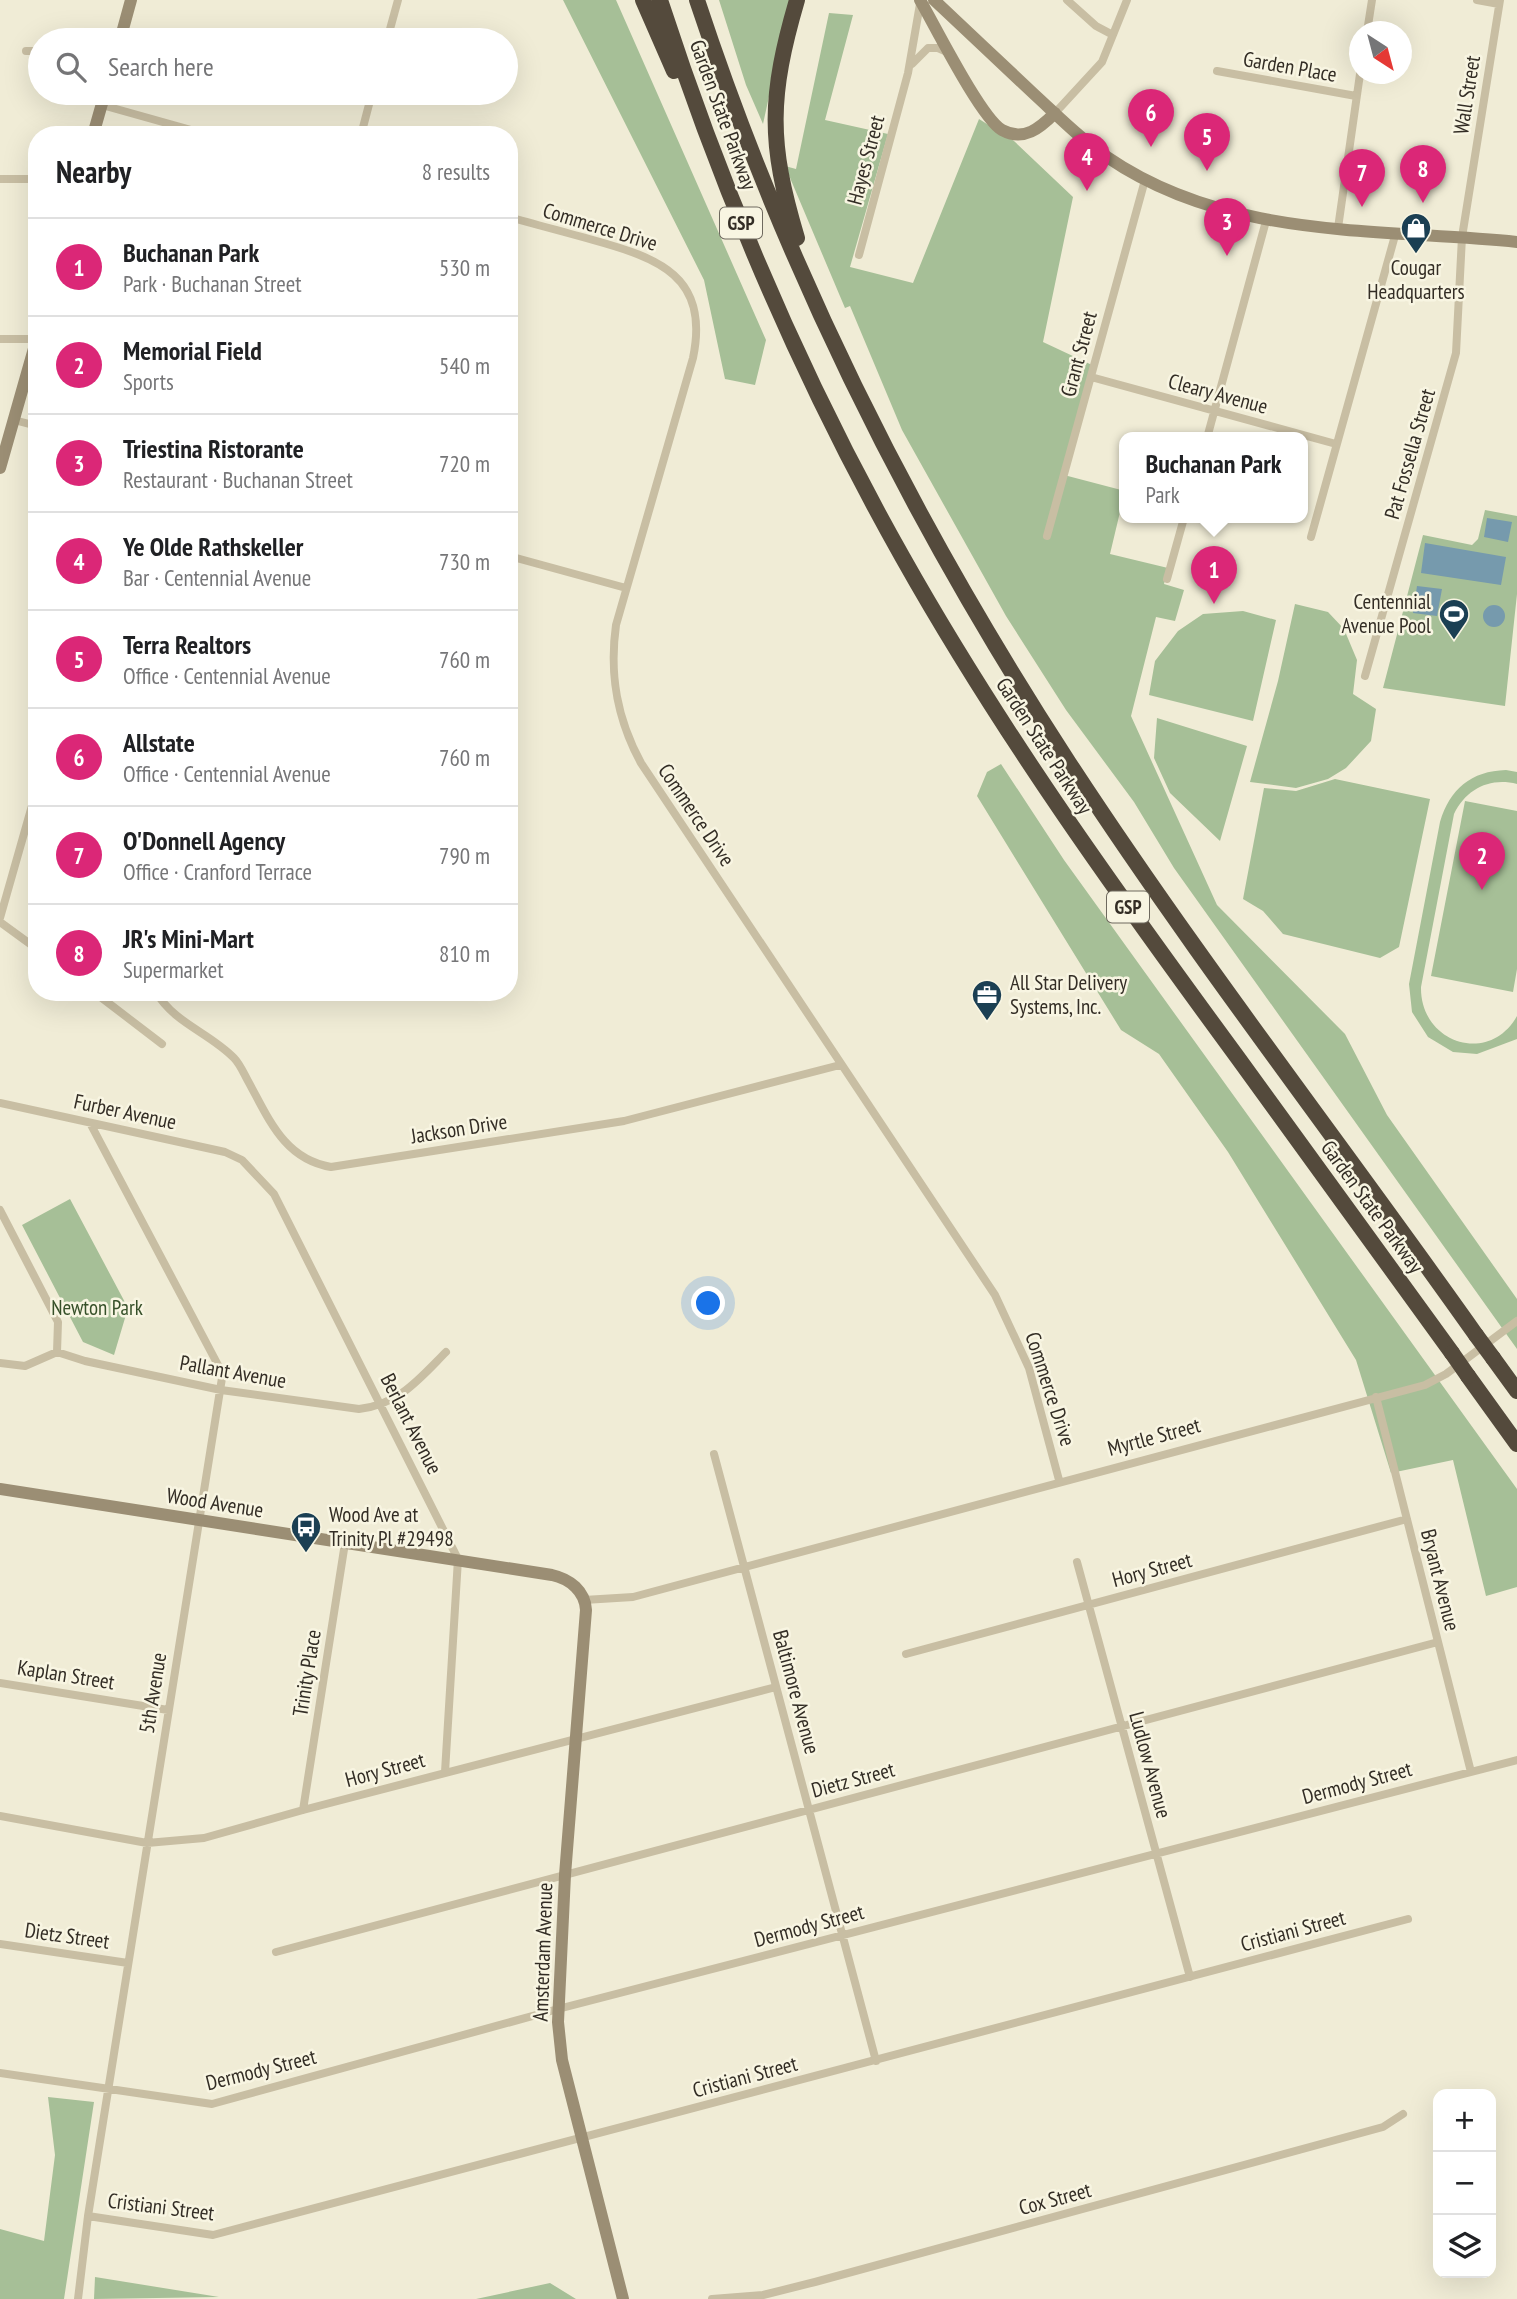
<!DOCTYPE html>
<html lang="en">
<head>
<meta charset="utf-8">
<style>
	:root { --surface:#fff; --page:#f2f2f2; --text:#202124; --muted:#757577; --line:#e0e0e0; --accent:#db2777 }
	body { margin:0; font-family:"PT Sans Narrow",sans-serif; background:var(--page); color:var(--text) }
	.controls { position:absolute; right:21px; bottom:21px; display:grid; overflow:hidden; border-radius:14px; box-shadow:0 7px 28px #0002 }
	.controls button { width:63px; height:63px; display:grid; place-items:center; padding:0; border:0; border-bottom:2px solid var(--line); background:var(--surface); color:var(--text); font:35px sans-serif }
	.compass { position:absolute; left:1349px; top:21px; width:63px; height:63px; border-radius:50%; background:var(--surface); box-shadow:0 7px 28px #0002; rotate:144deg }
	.you { position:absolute; left:709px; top:1304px; width:24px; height:24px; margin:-18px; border:5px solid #fff; border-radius:50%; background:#1a73e8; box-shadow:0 0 0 10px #1a73e833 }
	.badge { display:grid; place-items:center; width:46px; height:46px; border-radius:50%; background:var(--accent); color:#fff; font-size:23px; font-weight:700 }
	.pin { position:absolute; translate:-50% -58px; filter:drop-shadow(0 2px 4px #0008) }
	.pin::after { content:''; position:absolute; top:37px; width:24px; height:21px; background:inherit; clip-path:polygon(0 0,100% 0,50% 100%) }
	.popup { position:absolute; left:1119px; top:432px; width:189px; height:91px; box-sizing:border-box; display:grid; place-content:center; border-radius:14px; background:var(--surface); filter:drop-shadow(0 2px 5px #0005); font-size:23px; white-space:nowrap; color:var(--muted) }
	.popup b { font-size:26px; color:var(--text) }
	.popup::after { content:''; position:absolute; left:50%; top:100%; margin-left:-14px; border:14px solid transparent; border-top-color:var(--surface) }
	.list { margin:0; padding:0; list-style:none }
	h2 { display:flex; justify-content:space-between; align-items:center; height:91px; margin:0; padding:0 28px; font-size:30px }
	h2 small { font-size:23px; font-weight:400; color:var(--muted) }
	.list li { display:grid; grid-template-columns:46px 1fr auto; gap:21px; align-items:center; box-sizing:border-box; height:98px; padding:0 28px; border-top:2px solid var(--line) }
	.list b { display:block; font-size:26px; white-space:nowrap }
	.list p { margin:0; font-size:23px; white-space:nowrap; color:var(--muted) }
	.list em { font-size:23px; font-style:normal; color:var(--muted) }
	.icon { flex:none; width:38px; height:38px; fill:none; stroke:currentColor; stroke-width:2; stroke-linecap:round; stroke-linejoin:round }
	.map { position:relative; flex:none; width:1517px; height:2299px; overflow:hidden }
	.search { position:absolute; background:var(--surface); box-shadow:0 7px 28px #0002; left:28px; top:28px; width:490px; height:77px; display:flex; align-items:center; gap:18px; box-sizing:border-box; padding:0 24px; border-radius:38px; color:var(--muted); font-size:26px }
	.panel { position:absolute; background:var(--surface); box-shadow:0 7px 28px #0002; left:28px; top:126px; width:490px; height:875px; border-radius:28px }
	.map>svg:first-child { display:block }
</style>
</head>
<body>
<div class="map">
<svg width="1517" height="2299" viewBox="0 0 1517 2299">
	<rect width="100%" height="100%" fill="#f0ecd6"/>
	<!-- green -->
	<path fill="#a6bf97" d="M563,0H616L766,340L755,385L725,379L704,280Z
		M719,0H790L763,124L746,85Z
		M829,13L853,15L825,120L888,134L850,267L913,283L979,119L1014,141L1073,197L1043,342L1092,365L1064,475L1125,491L1110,554L1168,568L1164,584L1184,590L1175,621L1156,617L1131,716L1217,905L1345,1034L1387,1115L1517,1299V1349L1174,868L1134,802L1066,710L1006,616L902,430L850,306L845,308L785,166L796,169Z
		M1485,510L1517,516V594L1505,706L1383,688L1423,535L1472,545L1478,539Z
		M1295,604L1328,612L1344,629L1357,660L1353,694L1376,709L1371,741L1346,768L1328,779L1296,788L1250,782L1278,681Z
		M1243,611L1276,620L1253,721L1149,695L1155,661L1178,631L1203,614Z
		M1157,718L1247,746L1220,841L1170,793L1154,758Z
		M1001,764L1064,860L1517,1489V1587L1486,1596L1453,1460L1391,1473L1356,1360L1228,1152L1159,1054L1121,1030L977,796L987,772Z
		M1506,770L1517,772V784C1490,777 1466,789 1454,814L1421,987C1420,1043 1489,1066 1517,1016V1039L1477,1054L1453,1052L1428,1037L1412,1012L1409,984L1440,822C1450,789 1471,771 1506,770Z
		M1335,779L1430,799L1399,947L1380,958L1283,934L1263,911L1243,899L1264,788L1296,791Z
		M1465,801L1517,811V969L1513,992L1431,976Z
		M70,1199L128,1308L114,1355L83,1342L22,1225Z
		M48,2097L94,2102L64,2299H0V2229L44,2241L55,2155Z
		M95,2277L219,2297L94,2299Z
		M550,2283L576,2299H476Z"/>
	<!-- water -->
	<path fill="#769aad" d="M1487,518L1512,522L1508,542L1484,537Z
		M1425,543L1506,557L1501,585L1421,573Z
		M1417,586L1442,589L1437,616L1413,613Z
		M1483 616a11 11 0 1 1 22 0a11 11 0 1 1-22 0Z"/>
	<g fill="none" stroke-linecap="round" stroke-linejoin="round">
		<!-- street -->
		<path stroke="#c8bea3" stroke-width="8" d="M1067,0L1096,26L1113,35
			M1477,0L1499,4
			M1367,32L1372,0
			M387,40L398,0
			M26,51H40
			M912,64L928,48H938L947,52
			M1217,71L1356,96
			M102,105L209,135
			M1055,113L1102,62L1127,0
			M361,135L372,93
			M0,179H37
			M509,217C537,225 565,232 593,240C658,258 710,276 693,358L616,625C609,675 617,719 641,763L995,1295L1029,1368L1059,1480
			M1338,228L1360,74
			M859,255L908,73L920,4
			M0,339H36
			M1091,377L1336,444
			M14,420L37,426
			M1207,438L1266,221
			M1047,536L1145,180
			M1311,537L1396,232
			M509,556L626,588
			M1167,579L1184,518
			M1365,676L1456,353L1462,237L1500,0
			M0,918L37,788
			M0,922L37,949
			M94,992L162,1044
			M156,992C174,1023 210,1033 234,1058C240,1064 244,1074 248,1081C269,1119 284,1159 331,1167L624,1121L840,1065
			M0,1103L225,1152L242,1160L274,1194L458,1559L445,1772
			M0,1210L58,1322L57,1352
			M0,1363L25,1366L57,1352L85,1361L221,1390L359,1409C399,1405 420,1378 446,1352
			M1376,1397L1471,1772
			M714,1454L876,2061
			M1077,1562L1190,1977
			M584,1600L633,1597L1425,1385L1446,1374L1517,1321
			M906,1654L1407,1519
			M0,1683L168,1710
			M303,1810L345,1543
			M0,1816L147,1843L204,1838L303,1810L776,1687
			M0,1944L128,1963
			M276,1952L1438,1642
			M0,2073L212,2104L558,2009L1517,1760
			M88,2216L213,2235L1408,1919
			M78,2299L88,2216L222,1378L218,1365L90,1123
			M712,2299L763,2295L815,2282L1383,2127L1403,2114"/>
		<!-- secondary -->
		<path stroke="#9b8e74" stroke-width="12" d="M920,0C935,26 981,118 1002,130C1024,142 1040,128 1055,113
			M934,0C968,32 1001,63 1035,95C1058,116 1080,139 1107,157C1228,240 1377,228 1517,242
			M120,40L131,0
			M93,135L105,93
			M0,468L37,338
			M0,1489L552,1575C570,1579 585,1591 586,1610L565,1875L558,2022L562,2060L623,2299"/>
		<!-- highway -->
		<path stroke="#544a3c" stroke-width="16" d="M643,0L674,71
			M660,0C723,194 803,381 903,558C1002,734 1119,896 1238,1058C1310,1156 1380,1255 1452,1353
			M697,0C786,270 914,525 1069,763C1197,959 1341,1144 1476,1335
			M797,238C768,142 769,96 797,0
			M1493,1358L1517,1391
			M1468,1376L1517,1444"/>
		<!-- highway-bridge -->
		<path stroke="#544a3c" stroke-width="16" d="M1476,1335L1493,1358
			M1452,1353L1468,1376"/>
	</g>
	<!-- icons -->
	<defs>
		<g id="shop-pin" transform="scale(1.575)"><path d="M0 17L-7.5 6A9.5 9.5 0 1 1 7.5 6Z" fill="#1b3f53" stroke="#f8f5e2"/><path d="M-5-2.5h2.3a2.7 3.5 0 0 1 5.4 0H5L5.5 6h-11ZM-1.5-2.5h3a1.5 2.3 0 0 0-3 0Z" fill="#fff"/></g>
		<g id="stadium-pin" transform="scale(1.575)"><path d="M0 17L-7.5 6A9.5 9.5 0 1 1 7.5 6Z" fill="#1b3f53" stroke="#f8f5e2"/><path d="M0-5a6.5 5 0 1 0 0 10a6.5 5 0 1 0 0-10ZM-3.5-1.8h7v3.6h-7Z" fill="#fff"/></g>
		<g id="office-pin" transform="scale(1.575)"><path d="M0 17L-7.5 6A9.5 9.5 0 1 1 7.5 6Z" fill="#1b3f53" stroke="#f8f5e2"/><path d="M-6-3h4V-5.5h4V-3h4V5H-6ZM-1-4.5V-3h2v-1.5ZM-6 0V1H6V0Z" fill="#fff"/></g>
		<g id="bus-pin" transform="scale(1.575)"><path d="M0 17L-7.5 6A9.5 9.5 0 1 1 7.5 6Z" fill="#1b3f53" stroke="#f8f5e2"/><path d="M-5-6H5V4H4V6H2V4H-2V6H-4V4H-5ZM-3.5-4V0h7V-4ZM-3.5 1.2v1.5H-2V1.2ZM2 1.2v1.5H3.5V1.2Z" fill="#fff"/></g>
	</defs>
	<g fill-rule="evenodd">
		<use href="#shop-pin" x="1416" y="228"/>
		<use href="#stadium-pin" x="1454" y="614"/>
		<use href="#office-pin" x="987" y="995"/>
		<use href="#bus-pin" x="306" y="1527"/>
	</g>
	<g text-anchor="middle" stroke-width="5" stroke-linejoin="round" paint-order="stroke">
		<!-- shield labels -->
		<g fill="#f8f5e2" stroke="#6e695e" stroke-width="2">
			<rect x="720" y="207.5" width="42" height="31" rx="5"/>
			<rect x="1107" y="891.5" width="42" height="31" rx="5"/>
		</g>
		<g font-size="19" font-weight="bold" fill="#332d25">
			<text x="741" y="230">GSP</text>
			<text x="1128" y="914">GSP</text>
		</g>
		<!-- street labels -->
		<g font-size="21" fill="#332d25" stroke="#f8f5e2">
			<text transform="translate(1290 67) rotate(10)" y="7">Garden Place</text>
			<text transform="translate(1467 95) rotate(-81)" y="7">Wall Street</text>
			<text transform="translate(723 115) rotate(70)" y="7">Garden State Parkway</text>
			<text transform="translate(866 160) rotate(-75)" y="7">Hayes Street</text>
			<text transform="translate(600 227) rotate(17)" y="7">Commerce Drive</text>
			<text transform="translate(1079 354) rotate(-75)" y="7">Grant Street</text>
			<text transform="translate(1218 394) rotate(15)" y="7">Cleary Avenue</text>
			<text transform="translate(1410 454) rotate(-74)" y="7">Pat Fossella Street</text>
			<text transform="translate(1044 746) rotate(57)" y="7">Garden State Parkway</text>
			<text transform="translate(696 815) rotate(56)" y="7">Commerce Drive</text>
			<text transform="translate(125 1112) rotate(12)" y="7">Furber Avenue</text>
			<text transform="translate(459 1129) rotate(-9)" y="7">Jackson Drive</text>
			<text transform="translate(1372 1207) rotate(54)" y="7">Garden State Parkway</text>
			<text transform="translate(233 1372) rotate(10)" y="7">Pallant Avenue</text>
			<text transform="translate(1050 1389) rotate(72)" y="7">Commerce Drive</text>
			<text transform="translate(411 1424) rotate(63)" y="7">Berlant Avenue</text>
			<text transform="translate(1154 1437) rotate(-15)" y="7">Myrtle Street</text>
			<text transform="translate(215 1503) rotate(9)" y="7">Wood Avenue</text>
			<text transform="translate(1152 1570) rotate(-15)" y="7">Hory Street</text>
			<text transform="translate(1440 1580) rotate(76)" y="7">Bryant Avenue</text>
			<text transform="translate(307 1673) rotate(-81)" y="7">Trinity Place</text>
			<text transform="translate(66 1675) rotate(9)" y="7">Kaplan Street</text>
			<text transform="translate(796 1692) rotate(75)" y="7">Baltimore Avenue</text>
			<text transform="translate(153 1693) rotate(-81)" y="7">5th Avenue</text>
			<text transform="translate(1150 1765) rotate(75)" y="7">Ludlow Avenue</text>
			<text transform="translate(385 1770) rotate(-15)" y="7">Hory Street</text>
			<text transform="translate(853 1780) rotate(-15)" y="7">Dietz Street</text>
			<text transform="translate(1357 1783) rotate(-15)" y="7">Dermody Street</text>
			<text transform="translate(809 1926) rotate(-15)" y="7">Dermody Street</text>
			<text transform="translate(1293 1931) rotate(-15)" y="7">Cristiani Street</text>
			<text transform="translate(67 1936) rotate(8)" y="7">Dietz Street</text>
			<text transform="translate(543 1952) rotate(-88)" y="7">Amsterdam Avenue</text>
			<text transform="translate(261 2070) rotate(-14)" y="7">Dermody Street</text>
			<text transform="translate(745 2077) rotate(-15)" y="7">Cristiani Street</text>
			<text transform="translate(1055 2199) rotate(-15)" y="7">Cox Street</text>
			<text transform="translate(161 2207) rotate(7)" y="7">Cristiani Street</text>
		</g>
		<!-- poi labels -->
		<g font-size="21" fill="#332d25" stroke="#f8f5e2" text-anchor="start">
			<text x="1416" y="275" text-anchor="middle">Cougar<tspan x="1416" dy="24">Headquarters</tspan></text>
			<text x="1431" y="609" text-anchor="end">Centennial<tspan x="1431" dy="24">Avenue Pool</tspan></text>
			<text x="1010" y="990">All Star Delivery<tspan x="1010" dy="24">Systems, Inc.</tspan></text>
			<text x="329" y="1522">Wood Ave at<tspan x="329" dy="24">Trinity Pl #29498</tspan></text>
		</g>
		<!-- park labels -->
		<g font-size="21" fill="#365029" stroke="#f8f5e2">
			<text x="97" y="1315">Newton Park</text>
		</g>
	</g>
</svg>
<div class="controls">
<button>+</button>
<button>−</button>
<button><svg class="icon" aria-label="layers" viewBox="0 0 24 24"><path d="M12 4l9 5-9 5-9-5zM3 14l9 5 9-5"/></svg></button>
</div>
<svg class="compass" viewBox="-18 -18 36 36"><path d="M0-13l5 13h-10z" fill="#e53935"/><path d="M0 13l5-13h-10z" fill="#757577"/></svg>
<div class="you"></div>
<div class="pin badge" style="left:1214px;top:604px">1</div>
<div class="popup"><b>Buchanan Park</b>Park</div>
<div class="pin badge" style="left:1482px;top:890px">2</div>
<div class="pin badge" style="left:1227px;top:256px">3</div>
<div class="pin badge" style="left:1087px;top:191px">4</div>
<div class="pin badge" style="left:1207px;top:171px">5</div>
<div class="pin badge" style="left:1151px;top:147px">6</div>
<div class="pin badge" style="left:1362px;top:207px">7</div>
<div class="pin badge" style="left:1423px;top:203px">8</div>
<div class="search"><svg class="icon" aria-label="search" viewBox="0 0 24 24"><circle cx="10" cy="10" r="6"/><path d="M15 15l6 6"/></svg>Search here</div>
<section class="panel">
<h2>Nearby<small>8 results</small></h2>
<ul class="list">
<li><span class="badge">1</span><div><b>Buchanan Park</b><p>Park · Buchanan Street</p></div><em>530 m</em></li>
<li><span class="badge">2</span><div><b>Memorial Field</b><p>Sports</p></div><em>540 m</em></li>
<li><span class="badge">3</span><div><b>Triestina Ristorante</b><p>Restaurant · Buchanan Street</p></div><em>720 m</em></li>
<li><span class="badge">4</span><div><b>Ye Olde Rathskeller</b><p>Bar · Centennial Avenue</p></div><em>730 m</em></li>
<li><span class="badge">5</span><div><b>Terra Realtors</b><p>Office · Centennial Avenue</p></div><em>760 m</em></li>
<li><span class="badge">6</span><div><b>Allstate</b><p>Office · Centennial Avenue</p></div><em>760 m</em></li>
<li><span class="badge">7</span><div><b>O'Donnell Agency</b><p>Office · Cranford Terrace</p></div><em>790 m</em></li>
<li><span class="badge">8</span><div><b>JR's Mini-Mart</b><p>Supermarket</p></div><em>810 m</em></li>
</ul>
</section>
</div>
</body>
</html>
